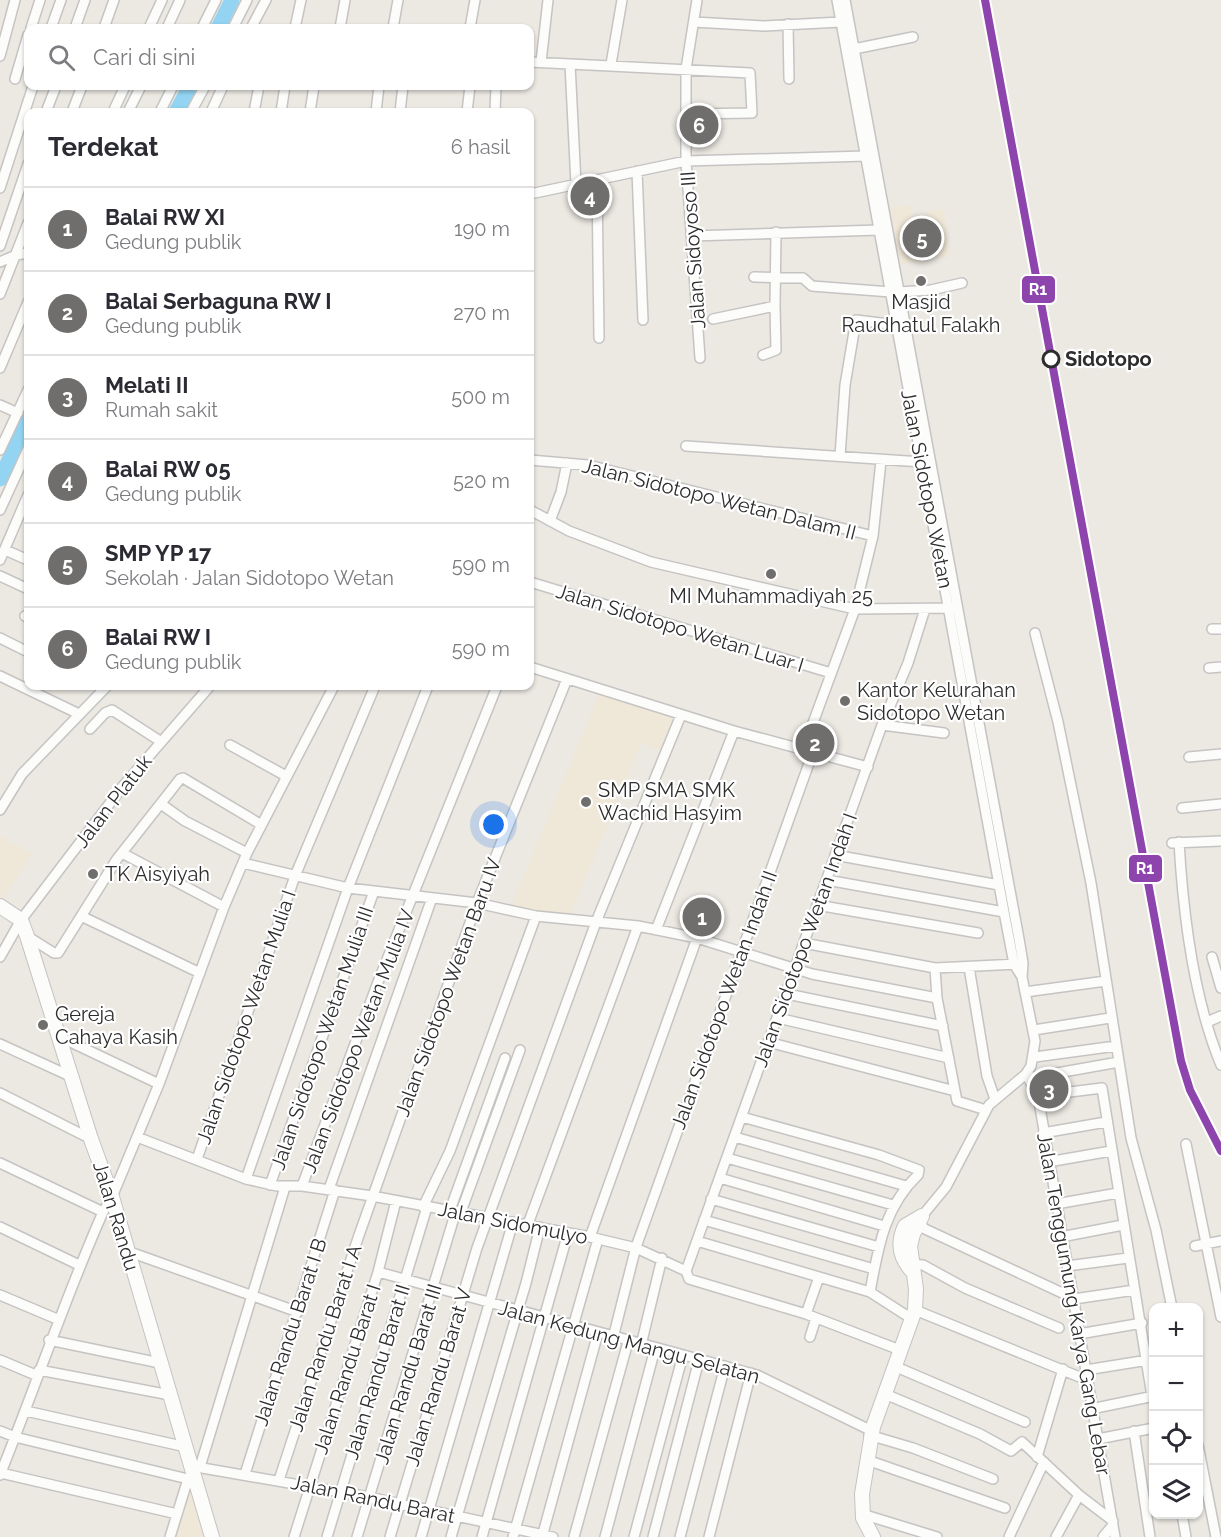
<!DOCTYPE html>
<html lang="id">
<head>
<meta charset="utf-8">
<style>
	:root { --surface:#fff; --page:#f2f2f3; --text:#2b2b33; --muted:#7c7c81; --line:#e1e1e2; --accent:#706e6c }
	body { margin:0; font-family:Raleway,sans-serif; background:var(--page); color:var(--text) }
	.controls { position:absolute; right:18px; bottom:18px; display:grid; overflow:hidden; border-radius:12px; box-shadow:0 2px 4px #0004 }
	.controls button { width:54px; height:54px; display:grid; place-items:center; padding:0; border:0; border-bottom:2px solid var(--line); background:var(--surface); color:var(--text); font:30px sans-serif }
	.you { position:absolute; left:494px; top:825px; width:21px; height:21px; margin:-15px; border:4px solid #fff; border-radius:50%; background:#1a73e8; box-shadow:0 0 0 9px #1a73e833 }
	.badge { display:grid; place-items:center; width:39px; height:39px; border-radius:50%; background:var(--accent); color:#fff; font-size:20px; font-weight:700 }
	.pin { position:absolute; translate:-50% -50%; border:3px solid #fff; box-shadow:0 2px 6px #0006 }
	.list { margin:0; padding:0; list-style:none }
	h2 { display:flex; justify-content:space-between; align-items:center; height:78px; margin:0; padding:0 24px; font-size:26px }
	h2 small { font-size:20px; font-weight:400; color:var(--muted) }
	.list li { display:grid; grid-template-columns:39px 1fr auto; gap:18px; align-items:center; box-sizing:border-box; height:84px; padding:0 24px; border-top:2px solid var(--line) }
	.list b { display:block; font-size:22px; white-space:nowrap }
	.list p { margin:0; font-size:20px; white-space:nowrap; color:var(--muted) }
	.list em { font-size:20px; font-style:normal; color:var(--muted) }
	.icon { flex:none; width:33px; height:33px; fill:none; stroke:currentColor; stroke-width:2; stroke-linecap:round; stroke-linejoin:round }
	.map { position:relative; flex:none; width:1221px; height:1537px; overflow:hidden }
	.search { position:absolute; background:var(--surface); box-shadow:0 2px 4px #0004; left:24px; top:24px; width:510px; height:66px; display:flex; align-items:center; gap:15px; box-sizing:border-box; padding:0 21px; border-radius:12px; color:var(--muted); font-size:22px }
	.panel { position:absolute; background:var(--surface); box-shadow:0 2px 4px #0004; left:24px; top:108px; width:510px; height:582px; border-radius:12px }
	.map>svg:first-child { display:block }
</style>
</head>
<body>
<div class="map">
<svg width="1221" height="1537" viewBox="0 0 1221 1537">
	<rect width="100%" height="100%" fill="#ece8e2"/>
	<!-- education -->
	<path fill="#efe7d7" d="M910,205L913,221L926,219V212L944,209L950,256L900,264L891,208Z
		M600,692L676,719L664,751L641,743L570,916L511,907Z
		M0,836L32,854L3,899L0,897Z
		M195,1492L209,1537H174L190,1494Z"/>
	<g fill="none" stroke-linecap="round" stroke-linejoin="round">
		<!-- river -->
		<path stroke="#92d4f1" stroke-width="15" d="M218,28L232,0
			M176,112L190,86
			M0,479L28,420"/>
		<!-- street casing -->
		<g stroke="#c5c4c3" stroke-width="12">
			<path id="street" d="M697,0L686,69V161L700,358
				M837,0L1004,912L1014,964L1022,977L1023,963L1019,939L845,0
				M694,22L764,26L841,22
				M788,24L789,79
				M31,28L40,0
				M51,28L61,0
				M75,28L85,0
				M104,28L114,0
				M149,28L162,0
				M167,28L180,0
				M202,28L216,0
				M233,28L247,0
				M251,28L266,0
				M295,28L301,0
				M340,28L345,0
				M393,28L398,0
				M470,28L475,0
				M854,49L913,37
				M0,56L15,0
				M530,62L750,73L752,113L686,114
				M541,62L548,0
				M570,64L576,184
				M611,64L622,0
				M15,79L28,35
				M46,112L56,86
				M72,112L82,86
				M113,112L125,86
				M128,112L141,86
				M160,112L173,86
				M191,112L205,86
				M211,112L223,86
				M254,112L259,86
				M281,112L285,86
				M310,112L314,86
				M376,112L379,86
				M400,112L403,86
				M467,112L470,86
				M495,112L496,86
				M637,171L643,320
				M597,180L599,338
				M0,188L33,86
				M530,194L686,161L866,156
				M692,236L879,230
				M0,246L28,164
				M0,262L16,255L28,253
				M754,277L803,278L812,286L891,292
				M899,292L931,290L962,283
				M0,294L28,223
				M775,306L776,232
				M713,319L775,306L776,350L763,355
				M0,368L28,302
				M0,405L18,413
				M686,446L922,462
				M0,450L28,390
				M840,456L845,385L856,320L897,325
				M530,460L588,465L873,536
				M0,510L28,449
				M530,510L569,531L651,562L855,609L955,608
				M550,521L561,492L567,463
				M5,550L28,560
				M0,560L28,495
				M0,576L28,589
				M530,582L831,673
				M25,616L28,618
				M1212,629H1221
				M1035,633L1058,722L1091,883L1131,1138L1156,1230L1172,1308
				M0,638L28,652
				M530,667L734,731L868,767
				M1209,668L1221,667
				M0,676L79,714
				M882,725L944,733
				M90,729L105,713L112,710L160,741
				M230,745L286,776
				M803,750L855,609L873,536L881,461
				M1189,757L1221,754
				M161,804L185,821L247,853
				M1182,808L1221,804
				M0,810L22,774L107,686
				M1179,842C1183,912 1194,1000 1221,1065
				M1172,843L1221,841
				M122,853L224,907
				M835,855L999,885
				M243,863L348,888L477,903L536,916L638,926L697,938L812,974L937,998
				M827,880L1004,912
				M817,905L978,933
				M81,916L200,973
				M656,930L734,731
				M27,936L54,953H58L117,859L180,779L183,778L260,824
				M804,943L935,968L1019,964
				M0,957L21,920L123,786L210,686
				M1212,957L1221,988
				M969,967L987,1076L995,1099
				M935,968L937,998L957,1101L986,1110
				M1025,992L1106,981
				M787,994L943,1026
				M778,1018L949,1058
				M1207,1022L1221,1016
				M1034,1030L1110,1018
				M60,1037L159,1084
				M768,1042L955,1091
				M0,1044L72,1077
				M1035,1057L1116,1046
				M1026,1074L1038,1096L1115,1537
				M1029,1078L1119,1062
				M0,1093L91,1139
				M1038,1096L1102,1088L1152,1396
				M742,1117L879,1155L919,1170L918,1175C884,1207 878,1249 870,1292
				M1043,1133L1106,1122
				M137,1137L246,1179L277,1186H302L372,1196L590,1237L636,1248L686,1271
				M735,1137L906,1186
				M1186,1144L1221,1317
				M727,1158L893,1205
				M197,1159L295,876L375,686
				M1048,1162L1111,1151
				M0,1163L103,1212
				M720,1178L884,1226
				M246,1179L348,888L428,686
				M270,1185L374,891
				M302,1186L378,982L497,686
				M329,1189L432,898
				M711,1199L879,1247
				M1056,1204L1118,1193
				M423,1207L450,1151L536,916
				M450,1210L505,1058
				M461,1212L520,1050
				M922,1216L946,1187L989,1105L1026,1074L1031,1066L1035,1041L1022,977
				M704,1220L874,1269
				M915,1221L925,1229L1073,1298
				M528,1224L638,926
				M0,1227L79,1265
				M590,1237L697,938
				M1061,1237L1123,1225
				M697,1241L870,1292L912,1319
				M1195,1246L1221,1241
				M127,1251L298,1312
				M908,1264L923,1265L965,1288L1059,1328
				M1067,1266L1128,1258
				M686,1271L882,725L908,663L925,609
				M686,1271L689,1279L806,1314L900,1350
				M378,1272L757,1375L872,1431
				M0,1295L57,1319
				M1074,1299L1135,1290
				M915,1310L1087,1380
				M806,1314L819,1277
				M1079,1334L1142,1323
				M810,1337L816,1318
				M613,1338L636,1247L813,752
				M49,1340L160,1363
				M641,1345L662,1258
				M0,1360L38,1376
				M894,1366L1025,1422
				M39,1370L170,1395
				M1086,1370L1148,1360
				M885,1394L980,1434L1011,1451L1022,1442L1079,1495
				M1091,1409L1154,1396
				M26,1411L186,1447
				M0,1431L15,1437L188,1479
				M1134,1431L1150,1537
				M869,1435L913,1448L993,1479
				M1098,1439L1154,1428
				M1198,1445L1216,1537
				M1037,1457L1063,1369
				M867,1460L1005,1508
				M191,1466L369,1497L553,1537
				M200,1467L285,1187
				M1,1473L177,1514
				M245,1474L335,1190
				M0,1475C35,1388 65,1298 103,1212L112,1197L159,1084L224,907L247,853L334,686
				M279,1480L358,1238L477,903L567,679
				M862,1514L937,1537
				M1182,1514L1186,1537
				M170,1537L188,1479L193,1480
				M294,1537L378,1272L396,1201
				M327,1537L427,1207
				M357,1537L456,1211
				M390,1537L477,1248L596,922L681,715
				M421,1537L513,1222
				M451,1537L526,1283L540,1227
				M482,1537L568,1233
				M513,1537L598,1239
				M542,1537L598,1333
				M574,1537L628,1342
				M605,1537L655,1349
				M634,1537L683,1355
				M653,1537L699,1360
				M680,1537L725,1366
				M709,1537L751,1373
				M1009,1537L1044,1462
				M1056,1537L1079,1495L1113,1521
				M1103,1537L1113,1525"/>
		</g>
		<!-- secondary casing -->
		<g stroke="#c5c4c3" stroke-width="16">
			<path id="secondary" d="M0,906L21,920L27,936L91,1139L112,1197L212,1537
				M912,1271C900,1258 897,1243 905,1226L922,1216
				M873,1537L863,1518L862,1494L873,1427L915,1310L916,1289L910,1246L913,1234L922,1216"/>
		</g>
		<!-- street -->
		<use href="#street" stroke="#fcfcfb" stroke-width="9"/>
		<!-- secondary -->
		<use href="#secondary" stroke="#fcfcfb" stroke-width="14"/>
		<!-- rail-1 casing -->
		<g stroke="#fff" stroke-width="12">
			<path id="rail-1" d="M985,0L1181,1061L1190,1090L1221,1151"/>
		</g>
		<!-- rail-1 -->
		<use href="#rail-1" stroke="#8e44ad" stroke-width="8"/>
	</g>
	<!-- markers -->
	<g fill="#706e6c" stroke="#fff" stroke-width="2">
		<circle cx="921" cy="281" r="6"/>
		<circle cx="771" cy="574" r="6"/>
		<circle cx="845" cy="701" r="6"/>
		<circle cx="586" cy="802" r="6"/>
		<circle cx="93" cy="874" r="6"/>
		<circle cx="43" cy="1025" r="6"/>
	</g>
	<circle fill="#fff" stroke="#2d2d2d" stroke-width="3" cx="1051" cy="359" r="8"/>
	<g text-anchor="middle" stroke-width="4.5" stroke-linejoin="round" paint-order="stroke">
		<!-- street labels -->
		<g font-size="20" fill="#2d2d2d" stroke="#fff">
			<text transform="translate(693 250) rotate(-94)" y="7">Jalan Sidoyoso III</text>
			<text transform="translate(927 489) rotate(79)" y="7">Jalan Sidotopo Wetan</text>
			<text transform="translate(719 499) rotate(14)" y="7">Jalan Sidotopo Wetan Dalam II</text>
			<text transform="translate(680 628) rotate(17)" y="7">Jalan Sidotopo Wetan Luar I</text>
			<text transform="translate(113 801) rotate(-52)" y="7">Jalan Platuk</text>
			<text transform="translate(805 940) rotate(-70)" y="7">Jalan Sidotopo Wetan Indah I</text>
			<text transform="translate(448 987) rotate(-70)" y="7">Jalan Sidotopo Wetan Baru IV</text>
			<text transform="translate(724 1000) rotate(-70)" y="7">Jalan Sidotopo Wetan Indah II</text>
			<text transform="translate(246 1017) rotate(-71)" y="7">Jalan Sidotopo Wetan Mulia I</text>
			<text transform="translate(322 1038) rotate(-71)" y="7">Jalan Sidotopo Wetan Mulia III</text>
			<text transform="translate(358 1041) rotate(-69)" y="7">Jalan Sidotopo Wetan Mulia IV</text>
			<text transform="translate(116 1216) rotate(73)" y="7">Jalan Randu</text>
			<text transform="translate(513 1223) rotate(11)" y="7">Jalan Sidomulyo</text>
			<text transform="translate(1074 1304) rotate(80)" y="7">Jalan Tenggumung Karya Gang Lebar</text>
			<text transform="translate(290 1332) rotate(-72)" y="7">Jalan Randu Barat I B</text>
			<text transform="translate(325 1338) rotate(-72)" y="7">Jalan Randu Barat I A</text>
			<text transform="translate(629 1342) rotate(15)" y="7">Jalan Kedung Mangu Selatan</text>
			<text transform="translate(347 1369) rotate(-72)" y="7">Jalan Randu Barat I</text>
			<text transform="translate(377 1372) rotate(-73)" y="7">Jalan Randu Barat II</text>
			<text transform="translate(408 1374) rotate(-73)" y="7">Jalan Randu Barat III</text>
			<text transform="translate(438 1377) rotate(-73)" y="7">Jalan Randu Barat V</text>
			<text transform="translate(373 1499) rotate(12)" y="7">Jalan Randu Barat</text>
		</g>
		<!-- poi labels -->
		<g font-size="20" fill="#2d2d2d" stroke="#fff" text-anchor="start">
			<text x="921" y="309" text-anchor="middle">Masjid<tspan x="921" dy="23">Raudhatul Falakh</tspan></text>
			<text x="771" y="603" text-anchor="middle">MI Muhammadiyah 25</text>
			<text x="857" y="697">Kantor Kelurahan<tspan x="857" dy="23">Sidotopo Wetan</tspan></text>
			<text x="598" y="797">SMP SMA SMK<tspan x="598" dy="23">Wachid Hasyim</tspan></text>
			<text x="105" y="881">TK Aisyiyah</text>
			<text x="55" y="1021">Gereja<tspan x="55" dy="23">Cahaya Kasih</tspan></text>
		</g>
		<!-- stop labels -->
		<g font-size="20" font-weight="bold" fill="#2d2d2d" stroke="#fff" text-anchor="start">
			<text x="1065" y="366">Sidotopo</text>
		</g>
	</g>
	<g stroke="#fff" stroke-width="2">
		<rect x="1021" y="275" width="35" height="29" rx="6" fill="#8e44ad"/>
		<rect x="1128" y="854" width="35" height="29" rx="6" fill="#8e44ad"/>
	</g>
	<g font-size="16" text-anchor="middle" font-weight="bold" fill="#fff">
		<text x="1038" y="295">R1</text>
		<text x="1145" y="874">R1</text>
	</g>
</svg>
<div class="controls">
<button>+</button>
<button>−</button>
<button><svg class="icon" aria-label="locate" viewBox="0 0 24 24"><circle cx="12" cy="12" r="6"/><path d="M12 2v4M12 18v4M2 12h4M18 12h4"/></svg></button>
<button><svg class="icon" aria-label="layers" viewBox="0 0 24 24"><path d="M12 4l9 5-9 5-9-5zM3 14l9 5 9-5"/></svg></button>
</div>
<div class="you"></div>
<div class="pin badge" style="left:702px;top:917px">1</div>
<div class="pin badge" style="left:815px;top:743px">2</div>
<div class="pin badge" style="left:1049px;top:1089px">3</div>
<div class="pin badge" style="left:590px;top:196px">4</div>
<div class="pin badge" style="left:922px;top:238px">5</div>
<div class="pin badge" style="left:699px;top:125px">6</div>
<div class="search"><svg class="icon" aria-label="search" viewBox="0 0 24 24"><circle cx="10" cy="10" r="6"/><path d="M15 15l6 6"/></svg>Cari di sini</div>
<section class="panel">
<h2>Terdekat<small>6 hasil</small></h2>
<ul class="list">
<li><span class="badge">1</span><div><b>Balai RW XI</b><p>Gedung publik</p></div><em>190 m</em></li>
<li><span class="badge">2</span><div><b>Balai Serbaguna RW I</b><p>Gedung publik</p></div><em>270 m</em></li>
<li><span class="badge">3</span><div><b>Melati II</b><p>Rumah sakit</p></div><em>500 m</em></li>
<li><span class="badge">4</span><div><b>Balai RW 05</b><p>Gedung publik</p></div><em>520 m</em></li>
<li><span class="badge">5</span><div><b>SMP YP 17</b><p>Sekolah · Jalan Sidotopo Wetan</p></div><em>590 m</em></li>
<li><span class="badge">6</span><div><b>Balai RW I</b><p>Gedung publik</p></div><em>590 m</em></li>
</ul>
</section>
</div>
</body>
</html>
